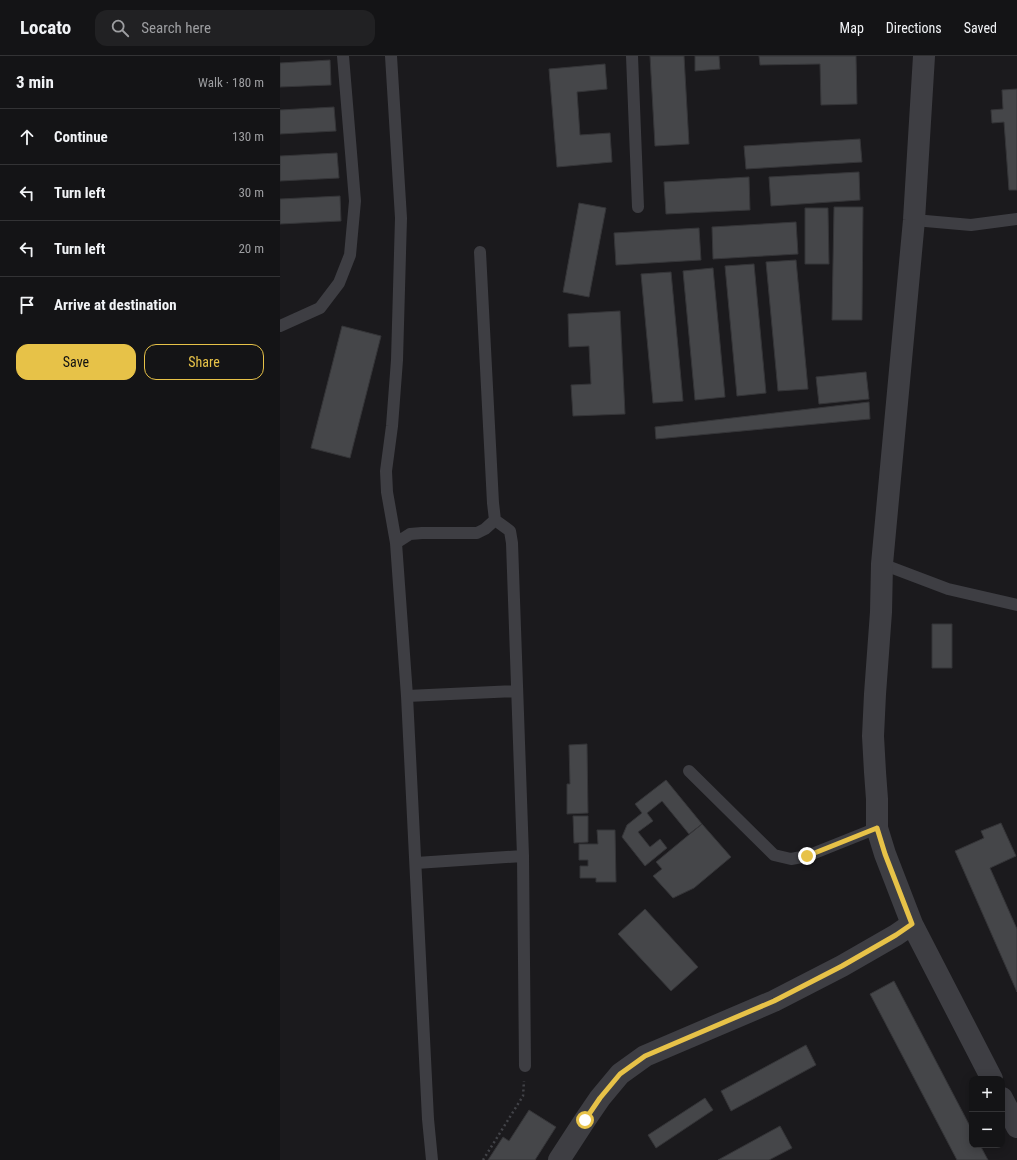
<!DOCTYPE html>
<html lang="en">
<head>
<meta charset="utf-8">
<style>
	:root { --surface:#141416; --page:#212123; --text:#f1f3f6; --muted:#9d9ea1; --line:#333335; --accent:#e7c248 }
	body { margin:0; font-family:"Roboto Condensed",sans-serif; background:var(--page); color:var(--text) }
	.controls { position:absolute; right:12px; bottom:12px; display:grid; overflow:hidden; border-radius:8px; box-shadow:0 2px 10px #0003 }
	.controls button { width:36px; height:36px; display:grid; place-items:center; padding:0; border:0; border-bottom:1px solid var(--line); background:var(--surface); color:var(--text); font:20px sans-serif }
	.stop { position:absolute; width:12px; height:12px; margin:-9px; border:3px solid #e7c248; border-radius:50%; background:#fff }
	.stop.end { background:#e7c248; border-color:#fff; box-shadow:0 1px 4px #0008 }
	.list { margin:0; padding:0; list-style:none }
	h2 { display:flex; justify-content:space-between; align-items:center; height:52px; margin:0; padding:0 16px; font-size:17px }
	h2 small { font-size:13px; font-weight:400; color:var(--muted) }
	.list li { display:grid; grid-template-columns:26px 1fr auto; gap:12px; align-items:center; box-sizing:border-box; height:56px; padding:0 16px; border-top:1px solid var(--line) }
	.list b { display:block; font-size:15px; white-space:nowrap }
	.list em { font-size:13px; font-style:normal; color:var(--muted) }
	.actions { display:flex; gap:8px; padding:12px 16px }
	.actions a { flex:1; padding:9px 0; border:1px solid var(--accent); border-radius:12px; text-align:center; font-size:14px; color:var(--accent) }
	.actions .main { background:var(--accent); color:#111 }
	.icon { flex:none; width:22px; height:22px; fill:none; stroke:currentColor; stroke-width:2; stroke-linecap:round; stroke-linejoin:round }
	.map { position:relative; flex:none; width:737px; height:1104px; overflow:hidden }
	header { display:flex; align-items:center; gap:24px; box-sizing:border-box; height:56px; padding:0 20px; background:var(--surface); border-bottom:1px solid var(--line) }
	header strong { font-size:19px }
	nav { display:flex; gap:22px; margin-inline-start:auto; font-size:14px }
	.search { width:280px; height:36px; background:var(--page); display:flex; align-items:center; gap:10px; box-sizing:border-box; padding:0 14px; border-radius:12px; color:var(--muted); font-size:15px }
	main { display:flex }
	aside { flex:1; background:var(--surface) }
	.map>svg:first-child { display:block }
</style>
</head>
<body>
<header>
<strong>Locato</strong>
<div class="search"><svg class="icon" aria-label="search" viewBox="0 0 24 24"><circle cx="10" cy="10" r="6"/><path d="M15 15l6 6"/></svg>Search here</div>
<nav><a>Map</a><a>Directions</a><a>Saved</a></nav>
</header>
<main>
<aside>
<h2>3 min<small>Walk · 180 m</small></h2>
<ul class="list">
<li><svg class="icon" aria-label="ahead" viewBox="0 0 24 24"><path d="M12 20V5M6 11l6-6 6 6"/></svg><div><b>Continue</b></div><em>130 m</em></li>
<li><svg class="icon" aria-label="left" viewBox="0 0 24 24"><path d="M17 20v-9H6M10 6l-5 5 5 5"/></svg><div><b>Turn left</b></div><em>30 m</em></li>
<li><svg class="icon" aria-label="left" viewBox="0 0 24 24"><path d="M17 20v-9H6M10 6l-5 5 5 5"/></svg><div><b>Turn left</b></div><em>20 m</em></li>
<li><svg class="icon" aria-label="arrive" viewBox="0 0 24 24"><path d="M6 21V4h12l-3 4 3 4H6"/></svg><div><b>Arrive at destination</b></div></li>
</ul>
<div class="actions"><a class="main">Save</a><a>Share</a></div>
</aside>
<div class="map">
<svg width="737" height="1104" viewBox="0 0 737 1104">
	<rect width="100%" height="100%" fill="#1b1a1d"/>
	<!-- building -->
	<path fill="#454649" stroke="#353538" d="M370,0H404L409,88L375,90Z
		M415,0H439L440,13L415,15Z
		M479,0H576L577,48L541,49L540,8L480,9Z
		M50,4L51,29L0,31V7Z
		M325,8L327,33L297,36L300,79L330,77L332,106L277,111L269,13Z
		M737,33V134H729L724,66L712,67L711,54L723,53L722,34Z
		M54,51L56,75L0,78V54Z
		M580,83L582,106L466,113L464,90Z
		M57,97L59,122L0,125V100Z
		M579,116L580,144L491,150L489,121Z
		M469,121L470,154L386,158L384,126Z
		M60,140L61,165L0,168V143Z
		M299,147L326,152L309,241L283,236Z
		M554,151H583L582,264H552Z
		M525,152H548L549,208H525Z
		M516,166L518,198L433,203L432,171Z
		M419,172L421,204L336,209L334,177Z
		M516,204L528,333L498,335L486,206Z
		M474,208L486,337L457,340L445,210Z
		M433,212L445,341L415,344L403,215Z
		M391,216L403,345L373,347L361,218Z
		M340,255L345,358L293,360L291,329L311,328L309,290L289,291L288,258Z
		M62,270L101,280L70,402L31,392Z
		M586,316L589,343L539,348L536,321Z
		M589,346L590,363L376,383L375,371Z
		M652,568H672V612H652Z
		M307,688L308,757L287,758V728H290L289,689Z
		M386,724L422,768L409,778L382,745L367,757L373,765L358,776L370,791L380,783L387,792L365,810L342,781L347,769L362,757L355,748Z
		M293,760H308V786L294,787Z
		M721,767L736,800L710,812L737,873V936L675,795L704,782L701,775Z
		M422,768L451,801L414,832L393,842L373,820L382,813L376,806Z
		M317,774H335L336,826H316V822H300V810H308V804H299V788H318Z
		M365,853L418,911L391,935L338,878Z
		M614,925L692,1074V1089H700L708,1104H677L590,938Z
		M526,989L536,1009L451,1055L441,1035Z
		M425,1042L433,1054L376,1092L368,1079Z
		M249,1054L276,1071L255,1104H208L223,1081L229,1085Z
		M500,1070L512,1092L489,1104H438Z"/>
	<g fill="none" stroke-linecap="round" stroke-linejoin="round">
		<!-- path -->
		<path stroke="#424348" stroke-width="2.5" stroke-dasharray="2 3" stroke-linecap="butt" d="M203,1104L243,1040L244,1025"/>
		<!-- lane -->
		<path stroke="#3e3e43" stroke-width="12" d="M111,0L121,162L117,304L112,370L106,415L107,436L116,487L127,640L148,1063L152,1104
			M352,0L358,151
			M634,164L691,169L737,163
			M200,196L213,447L215,464L230,475L232,487L243,800L245,1010
			M0,270L40,252L59,227L70,199L75,145L63,0
			M116,487L130,478L142,477H197L205,473L215,464
			M602,508L668,533L737,549
			M127,640L237,635
			M409,715L494,799L511,803L527,800L597,772
			M136,807L243,800"/>
		<!-- street -->
		<path stroke="#3e3e43" stroke-width="22" d="M644,0L634,164L602,508L601,556L595,638L593,680L595,716L597,743V772L605,798L632,868L712,1023
			M722,1042L737,1071
			M279,1104L305,1064L320,1042L340,1018L365,1000L494,945L562,910L616,879L632,868"/>
	</g>
	<g fill="none" stroke-linecap="round" stroke-linejoin="round">
		<!-- route -->
		<path stroke="#e7c248" stroke-width="5" d="M305,1064L320,1042L340,1018L365,1000L494,945L562,910L616,879L632,868L605,798L597,772L527,800"/>
	</g>
</svg>
<div class="controls">
<button>+</button>
<button>−</button>
</div>
<div class="stop" style="left:305px;top:1064px"></div>
<div class="stop end" style="left:527px;top:800px"></div>
</div>
</main>
</body>
</html>
